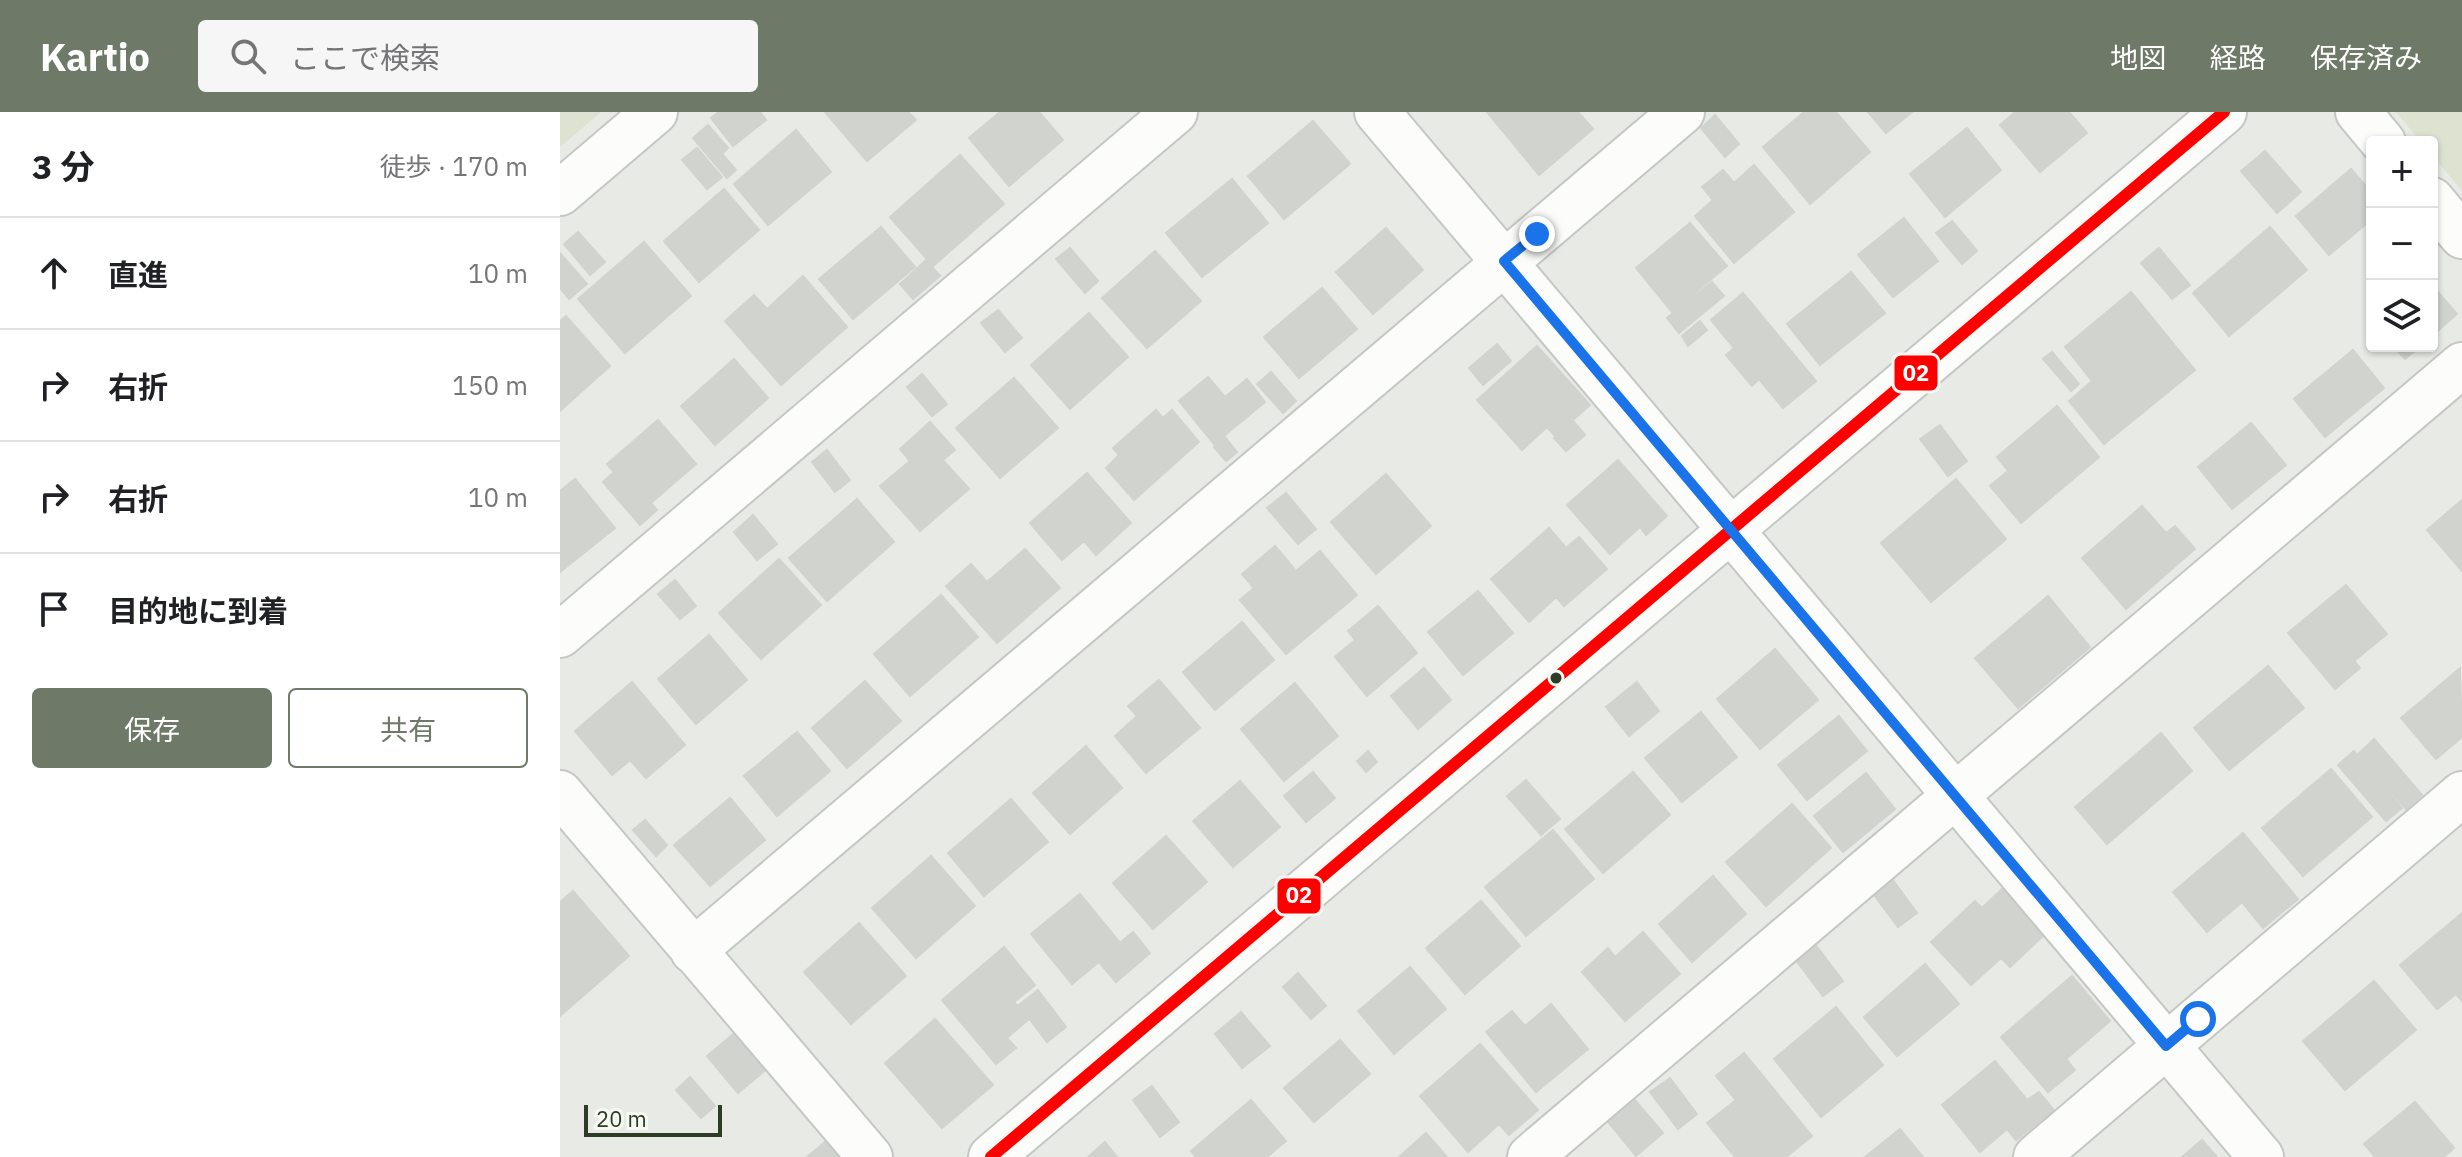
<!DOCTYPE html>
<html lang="ja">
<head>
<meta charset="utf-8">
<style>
	:root { --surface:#fff; --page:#f6f6f6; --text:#202124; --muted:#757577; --line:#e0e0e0; --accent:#6e7968 }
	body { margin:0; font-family:"IBM Plex Sans","Noto Sans JP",sans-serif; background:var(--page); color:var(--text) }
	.controls { position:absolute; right:24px; top:24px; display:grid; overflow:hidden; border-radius:8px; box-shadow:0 2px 6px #0004 }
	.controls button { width:72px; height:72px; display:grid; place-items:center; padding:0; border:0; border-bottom:2px solid var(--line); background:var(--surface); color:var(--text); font:40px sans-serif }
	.scale { position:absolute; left:24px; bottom:20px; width:138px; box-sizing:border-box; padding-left:8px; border:4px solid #2d3c24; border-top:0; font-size:22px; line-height:28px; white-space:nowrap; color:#2d3c24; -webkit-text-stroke:6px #f7f9f4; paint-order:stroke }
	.stop { position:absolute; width:24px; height:24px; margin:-18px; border:6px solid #1a73e8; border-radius:50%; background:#fff }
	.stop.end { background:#1a73e8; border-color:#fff; box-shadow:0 2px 8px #0008 }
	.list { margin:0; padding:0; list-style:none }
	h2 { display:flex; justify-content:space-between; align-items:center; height:104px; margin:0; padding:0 32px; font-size:34px }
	h2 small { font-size:26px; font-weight:400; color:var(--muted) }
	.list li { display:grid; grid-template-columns:52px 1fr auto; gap:24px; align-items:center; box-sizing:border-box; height:112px; padding:0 32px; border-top:2px solid var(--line) }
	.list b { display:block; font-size:30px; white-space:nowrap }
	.list em { font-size:26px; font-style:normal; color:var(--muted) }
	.actions { display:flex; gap:16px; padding:24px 32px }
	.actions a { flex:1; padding:18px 0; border:2px solid var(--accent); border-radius:8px; text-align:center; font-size:28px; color:var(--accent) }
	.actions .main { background:var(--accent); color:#fff }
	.icon { flex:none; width:44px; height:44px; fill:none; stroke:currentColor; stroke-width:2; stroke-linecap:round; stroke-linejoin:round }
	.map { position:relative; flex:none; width:1902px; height:1045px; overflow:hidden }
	header { display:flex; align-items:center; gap:48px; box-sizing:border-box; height:112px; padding:0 40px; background:var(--accent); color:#fff }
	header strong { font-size:38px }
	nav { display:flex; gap:44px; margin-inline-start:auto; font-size:28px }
	.search { width:560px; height:72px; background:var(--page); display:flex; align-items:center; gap:20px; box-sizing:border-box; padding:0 28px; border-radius:8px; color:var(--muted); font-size:30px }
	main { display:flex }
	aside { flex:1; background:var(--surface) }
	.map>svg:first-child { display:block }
</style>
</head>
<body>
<header>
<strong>Kartio</strong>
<div class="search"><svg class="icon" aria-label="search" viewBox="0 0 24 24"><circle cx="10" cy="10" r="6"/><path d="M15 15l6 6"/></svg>ここで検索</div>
<nav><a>地図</a><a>経路</a><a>保存済み</a></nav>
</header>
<main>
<aside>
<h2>3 分<small>徒歩 · 170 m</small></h2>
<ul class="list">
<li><svg class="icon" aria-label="ahead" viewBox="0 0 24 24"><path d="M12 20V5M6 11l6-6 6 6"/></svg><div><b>直進</b></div><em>10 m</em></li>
<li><svg class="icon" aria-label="right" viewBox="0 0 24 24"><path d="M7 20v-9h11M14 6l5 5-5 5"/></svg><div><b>右折</b></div><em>150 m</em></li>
<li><svg class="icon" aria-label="right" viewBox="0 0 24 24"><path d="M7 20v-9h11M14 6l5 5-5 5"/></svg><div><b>右折</b></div><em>10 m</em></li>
<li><svg class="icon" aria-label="arrive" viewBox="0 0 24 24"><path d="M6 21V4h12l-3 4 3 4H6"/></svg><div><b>目的地に到着</b></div></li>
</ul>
<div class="actions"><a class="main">保存</a><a>共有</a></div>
</aside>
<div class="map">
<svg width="1902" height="1045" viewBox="0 0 1902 1045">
	<rect width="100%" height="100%" fill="#e8eae5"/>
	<!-- green -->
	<path fill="#dee2d0" d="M0,0H41L0,35Z
		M1836,0H1902V79L1872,43V30H1861Z"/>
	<!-- building -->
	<path fill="#d1d3ce" stroke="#d1d3ce" stroke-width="2" d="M159,0H200L206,8L173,34L151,6Z
		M265,0H348L356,8L307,49Z
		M440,0H479L503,28L449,74L409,26Z
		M927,0H1018L1033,17L979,63Z
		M1244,0H1276L1310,40L1250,92L1203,35Z
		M1308,0H1352L1326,21Z
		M1455,0H1509L1527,21L1480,60L1440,13Z
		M1155,3L1179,32L1165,45L1141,16Z
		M753,9L790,52L724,107L688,64Z
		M148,13L168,36L162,42L176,58L167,66L133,26Z
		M1407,16L1441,58L1385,105L1350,62Z
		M236,18L271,60L208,113L174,72Z
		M137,36L162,65L147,77L122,48Z
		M1705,39L1741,80L1717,101L1681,59Z
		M400,43L444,92L373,154L330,105Z
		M1194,53L1234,100L1174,151L1135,104L1153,88L1142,75L1163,58L1174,71Z
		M1791,57L1812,81V107L1769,143L1736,104Z
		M672,67L708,111L642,165L606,121Z
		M164,77L199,118L139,170L104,129Z
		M1344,106L1378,149L1333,185L1298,143Z
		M1392,109L1417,139L1402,152L1376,121Z
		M1130,111L1167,154L1112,200L1076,156Z
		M321,115L355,155L293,207L259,167Z
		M1710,115L1747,158L1669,224L1633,181Z
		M826,116L863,158L813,202L776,160Z
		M18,120L45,150L30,163L4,132Z
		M84,130L131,184L65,241L18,187Z
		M510,136L538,169L525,181L496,147Z
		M1599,136L1630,173L1612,187L1581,151Z
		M595,139L641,189L587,236L542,186Z
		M0,141L27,172L9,187L0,176Z
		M366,148L380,164L353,187L340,172Z
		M1291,160L1325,201L1260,253L1227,212Z
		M243,164L287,215L221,273L165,209L194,183L207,197Z
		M1152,170L1164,184L1119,221L1107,206Z
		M1872,173L1897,202L1872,224Z
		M762,176L797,217L739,266L704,225Z
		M1571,180L1635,258L1544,332L1509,289L1532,269L1505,235Z
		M1183,181L1256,269L1223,296L1199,267L1192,274L1166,243L1174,236L1151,208Z
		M438,198L462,226L445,240L421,211Z
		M529,201L568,245L510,297L471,253Z
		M6,204L50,254L0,299V209Z
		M1140,209L1147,218L1128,234L1122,224Z
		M937,232L951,249L923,273L909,256Z
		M977,234L1030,293L995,324L987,315L962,338L917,288Z
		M1833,234H1861L1845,247Z
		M1793,238L1824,276L1765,325L1734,287Z
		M1492,240L1519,272L1511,279L1483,247Z
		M174,247L208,286L155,333L121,294Z
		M711,260L736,289L723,301L697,272Z
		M362,262L387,292L372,304L347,275Z
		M648,265L665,285L687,267L705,290L654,332L619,289Z
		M454,266L498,316L440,366L396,316Z
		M1497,294L1539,345L1461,411L1430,374L1448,359L1437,345Z
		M596,298L603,306L612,298L639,330L574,388L546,356L559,343L553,336Z
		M98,308L136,352L91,391L97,398L80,413L43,370L54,360L47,352Z
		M370,310L395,338L383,348L409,377L360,419L320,374L350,349L340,337Z
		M1014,310L1025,323L1006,339L994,326Z
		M1691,311L1726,353L1672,397L1638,355Z
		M1380,313L1407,349L1388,364L1360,327Z
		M665,325L677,340L666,349L654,335Z
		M267,338L290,368L275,380L252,350Z
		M1058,348L1107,404L1086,423L1080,415L1050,442L1007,393Z
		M527,361L571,411L536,443L524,429L502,448L470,411Z
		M826,362L871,414L816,462L771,410Z
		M15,367L55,416L0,460V379Z
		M1396,367L1446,427L1371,490L1321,431Z
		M726,381L756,417L738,432L707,396Z
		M297,387L334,430L267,489L229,446Z
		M1902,388V459L1867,418Z
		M1582,394L1606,421L1615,414L1635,437L1566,497L1522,446Z
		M193,403L217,432L197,448L174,420Z
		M989,416L1006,436L1019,425L1047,457L1004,494L996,485L969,510L931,467Z
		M715,434L736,459L760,439L797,483L726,542L680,488L694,476L682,462Z
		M465,437L500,476L437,531L386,474L411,452L427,470Z
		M219,447L261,493L201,547L159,501Z
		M115,468L136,494L120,507L98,482Z
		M1786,473L1827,522L1794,549L1800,556L1775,577L1728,521Z
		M918,479L953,521L903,563L868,520Z
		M381,483L418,525L350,584L314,542Z
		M1488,484L1530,535L1458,596L1415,546Z
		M818,494L857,541L807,584L775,545L795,528L788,519Z
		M682,510L714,548L655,598L623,560Z
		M149,523L187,568L136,612L98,567Z
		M1215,537L1258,588L1200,637L1157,587Z
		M1708,554L1744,596L1669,658L1634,616Z
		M864,556L891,588L858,617L831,584Z
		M1900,556L1902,625L1876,647L1841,606Z
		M599,568L640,616L586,661L555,624L577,604L568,594Z
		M305,569L341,609L287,656L252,616Z
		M72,570L125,633L86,666L70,648L52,663L15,619Z
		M1077,570L1099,599L1069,624L1046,595Z
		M735,571L778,624L724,669L681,617Z
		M1141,600L1177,645L1122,690L1085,646Z
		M1279,604L1307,639L1247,688L1218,653Z
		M237,620L270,659L217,704L184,664Z
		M1601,621L1632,659L1547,732L1515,695Z
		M1814,627L1862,683L1846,697L1798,642Z
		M526,634L562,676L510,722L473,681Z
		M808,639L817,650L806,660L797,649Z
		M1794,639L1842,696L1826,709L1778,653Z
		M1771,657L1812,705L1743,764L1702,716Z
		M753,660L775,686L746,710L724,684Z
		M1073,660L1110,703L1043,761L1005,717Z
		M1306,661L1335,697L1283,740L1254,704Z
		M966,668L1000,707L981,723L947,684Z
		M680,669L720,715L673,755L633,709Z
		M170,686L205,728L150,774L114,733Z
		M451,687L488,730L424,784L388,741Z
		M1232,692L1271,736L1206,794L1166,750Z
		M85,708L107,733L96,744L73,718Z
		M993,718L1034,767L966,824L925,775Z
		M1683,721L1738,787L1703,816L1682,790L1647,820L1613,780Z
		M606,724L647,770L593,817L553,771Z
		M371,744L415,794L356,846L312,796Z
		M1153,764L1186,802L1132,850L1099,812Z
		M1330,764L1357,801L1338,815L1311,779Z
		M1443,776L1485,822L1450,855L1441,846L1411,873L1371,830L1415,789L1422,796Z
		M13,779L69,844L0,904V790Z
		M520,782L560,831L573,820L590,841L556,870L539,850L512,872L471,822Z
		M921,789L960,834L905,882L866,836Z
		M1902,801V889L1896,882L1877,897L1840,853Z
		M299,811L346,864L291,912L244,860Z
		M1083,820L1120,862L1065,909L1022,860L1048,836L1055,845Z
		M1255,832L1283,869L1263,884L1235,847Z
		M444,835L475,873L454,890L469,907L447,926L456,936L436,952L382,888Z
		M1365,852L1399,892L1337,944L1304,905Z
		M850,855L886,897L834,942L798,899Z
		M738,861L766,894L751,907L723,875Z
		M1512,864L1550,909L1506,947L1515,958L1488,980L1441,925Z
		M1814,869L1856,918L1785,978L1743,929Z
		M478,878L506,915L487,930L459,893Z
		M991,892L1028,937L976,980L926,920L952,899L965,914Z
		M1276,895L1323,953L1261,1005L1214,947Z
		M681,900L710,934L682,956L655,922Z
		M375,907L433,973L382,1016L325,951Z
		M184,913L215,950L178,981L147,944Z
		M780,928L810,962L754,1010L724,976Z
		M920,932L978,998L949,1023L939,1012L908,1040L860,984Z
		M1184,941L1252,1024L1226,1045H1175L1147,1011L1176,988L1156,964Z
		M1435,949L1467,988L1479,980L1494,998L1456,1028L1447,1017L1420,1040L1382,993Z
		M130,965L155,994L141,1006L116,978Z
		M1110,966L1137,1002L1118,1017L1090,980Z
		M592,974L619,1010L600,1025L573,988Z
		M691,988L726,1029L707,1045H636L631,1039Z
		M1075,988L1103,1021L1076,1044L1048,1010Z
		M1855,990L1894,1036L1884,1045H1815L1804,1032Z
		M1340,1017L1363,1045H1305Z
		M276,1021L296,1045H247Z
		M866,1021L887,1045H839Z
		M1642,1028L1657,1045H1622Z
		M545,1030L557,1045H528Z"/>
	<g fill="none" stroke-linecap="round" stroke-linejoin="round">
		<!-- street casing -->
		<g stroke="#c5c7c2" stroke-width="48">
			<path id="street" d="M817,0L1701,1045
				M1798,0L1823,30
				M0,81L95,0
				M1872,88L1902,124
				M0,523L615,0
				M0,681L310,1045
				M133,839L1122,0
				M970,1045L1902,253
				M1476,1045L1902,682"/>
		</g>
		<!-- secondary casing -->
		<g stroke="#c5c8c2" stroke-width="48">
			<path id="secondary" d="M431,1045L1664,0"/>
		</g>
		<!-- street -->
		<use href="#street" stroke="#fcfcfb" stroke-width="44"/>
		<!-- secondary -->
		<use href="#secondary" stroke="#fcfcfb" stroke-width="44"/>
		<!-- bus-1 casing -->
		<g stroke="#f7f9f4" stroke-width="18">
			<path id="bus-1" d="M431,1045L1664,0"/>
		</g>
		<!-- bus-1 -->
		<use href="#bus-1" stroke="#f00" stroke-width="12"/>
	</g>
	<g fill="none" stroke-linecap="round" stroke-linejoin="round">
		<!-- route -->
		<path stroke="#1a73e8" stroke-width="10" d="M977,122L944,149L1606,934L1638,907"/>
	</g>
	<!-- markers -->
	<circle fill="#2d3c24" stroke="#f7f9f4" stroke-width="3" cx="996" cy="566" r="7"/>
	<g stroke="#f7f9f4" stroke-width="3">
		<rect x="1333" y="242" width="46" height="38" rx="8" fill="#f00"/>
		<rect x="716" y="765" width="46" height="38" rx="8" fill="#f00"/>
	</g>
	<g font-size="22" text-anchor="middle" font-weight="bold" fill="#fff">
		<text x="1356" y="269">02</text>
		<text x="739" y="791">02</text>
	</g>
</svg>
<div class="controls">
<button>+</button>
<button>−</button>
<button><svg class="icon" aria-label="layers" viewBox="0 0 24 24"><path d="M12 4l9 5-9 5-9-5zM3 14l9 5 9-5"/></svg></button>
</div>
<div class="scale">20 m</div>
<div class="stop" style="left:1638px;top:907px"></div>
<div class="stop end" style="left:977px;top:122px"></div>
</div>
</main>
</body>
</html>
